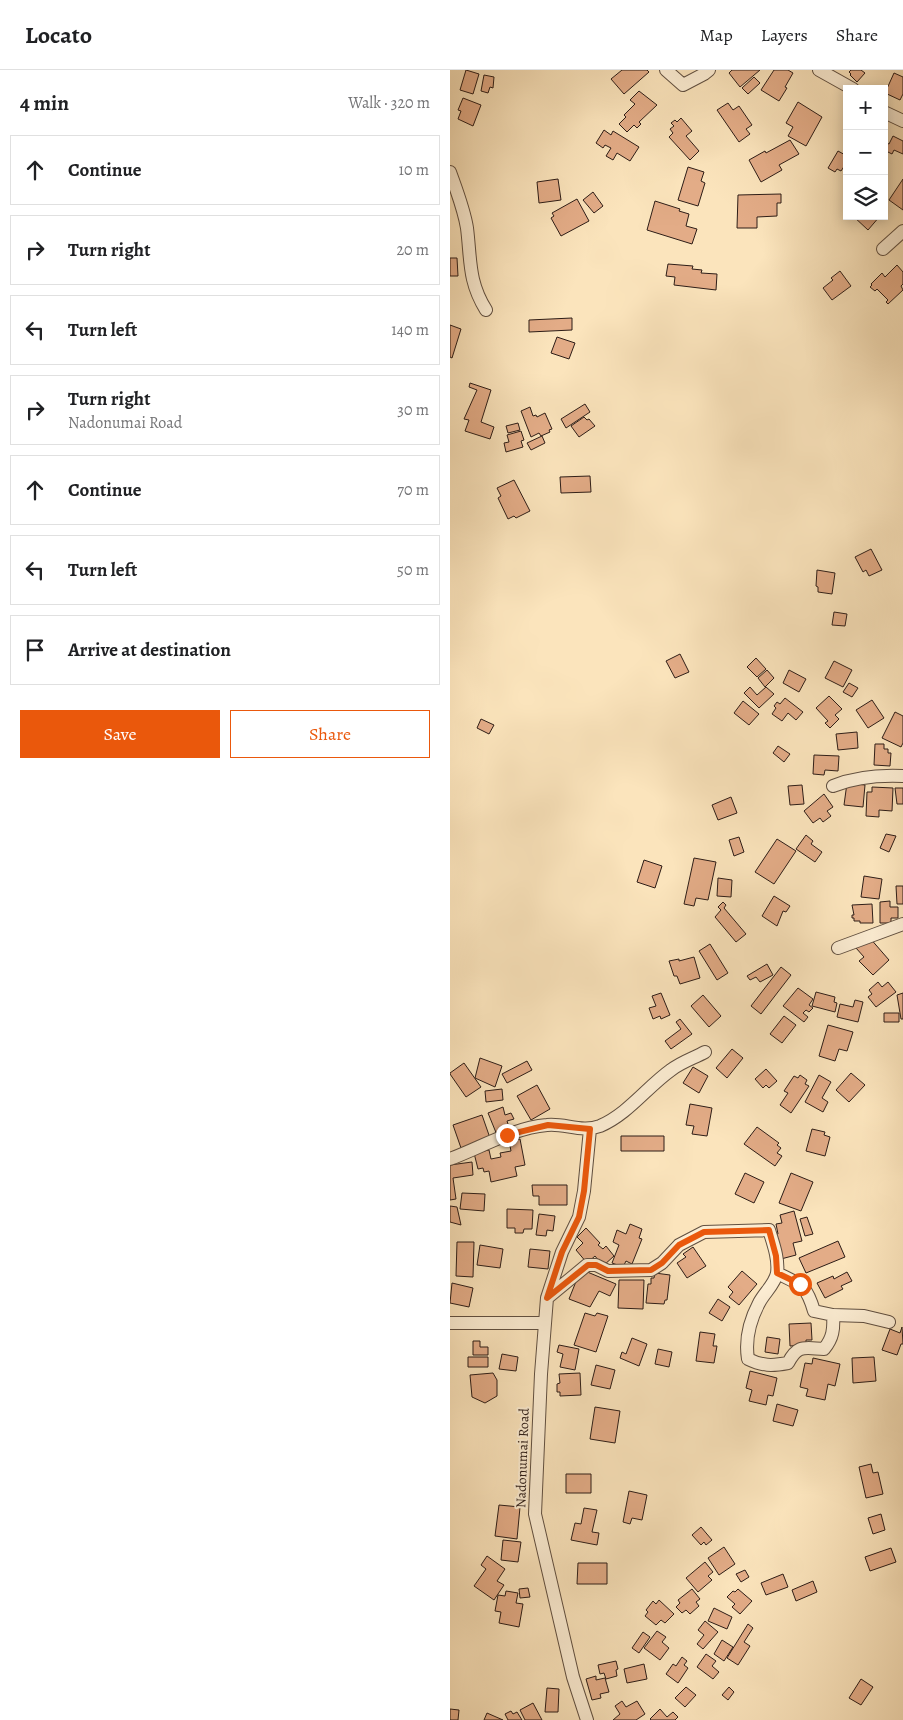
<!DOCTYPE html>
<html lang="en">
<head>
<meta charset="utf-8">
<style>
	:root { --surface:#fff; --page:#f6f6f6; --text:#202124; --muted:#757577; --line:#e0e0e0; --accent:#ea580c }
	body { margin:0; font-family:Alegreya,serif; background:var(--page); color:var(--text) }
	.controls { position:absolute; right:15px; top:15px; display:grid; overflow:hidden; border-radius:0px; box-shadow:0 2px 12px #0003 }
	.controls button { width:45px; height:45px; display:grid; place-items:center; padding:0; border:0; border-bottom:1px solid var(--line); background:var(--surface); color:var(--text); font:25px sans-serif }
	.stop { position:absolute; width:15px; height:15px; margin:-11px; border:4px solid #ea580c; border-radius:50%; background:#fff }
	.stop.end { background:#ea580c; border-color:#fff; box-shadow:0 1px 5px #0008 }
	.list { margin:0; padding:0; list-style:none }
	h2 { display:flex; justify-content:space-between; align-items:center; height:65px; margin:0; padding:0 20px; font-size:21px }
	h2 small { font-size:16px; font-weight:400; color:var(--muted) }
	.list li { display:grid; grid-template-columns:32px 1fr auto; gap:15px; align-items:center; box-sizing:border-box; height:70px; margin:0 10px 10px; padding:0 10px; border:1px solid var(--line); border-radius:0px }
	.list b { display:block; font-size:19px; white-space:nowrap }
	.list p { margin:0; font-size:16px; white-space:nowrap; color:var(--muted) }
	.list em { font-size:16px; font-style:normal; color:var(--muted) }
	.actions { display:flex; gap:10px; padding:15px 20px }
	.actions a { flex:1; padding:11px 0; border:1px solid var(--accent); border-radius:0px; text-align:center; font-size:18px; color:var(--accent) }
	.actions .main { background:var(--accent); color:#fff }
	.icon { flex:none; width:28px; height:28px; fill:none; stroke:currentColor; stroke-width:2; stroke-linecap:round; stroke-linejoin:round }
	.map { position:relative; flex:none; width:453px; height:1650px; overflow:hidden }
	header { display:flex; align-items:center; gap:30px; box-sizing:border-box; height:70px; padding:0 25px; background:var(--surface); border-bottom:1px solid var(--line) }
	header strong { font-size:24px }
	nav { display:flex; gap:28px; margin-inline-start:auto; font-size:18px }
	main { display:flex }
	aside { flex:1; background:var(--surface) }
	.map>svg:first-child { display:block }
</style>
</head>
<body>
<header>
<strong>Locato</strong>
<nav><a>Map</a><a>Layers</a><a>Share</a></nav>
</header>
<main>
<aside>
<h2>4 min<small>Walk · 320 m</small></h2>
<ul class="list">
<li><svg class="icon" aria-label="ahead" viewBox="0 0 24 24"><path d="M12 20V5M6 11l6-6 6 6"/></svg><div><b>Continue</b></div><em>10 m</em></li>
<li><svg class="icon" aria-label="right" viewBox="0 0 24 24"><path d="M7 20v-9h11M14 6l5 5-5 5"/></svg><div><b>Turn right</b></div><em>20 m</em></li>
<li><svg class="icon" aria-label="left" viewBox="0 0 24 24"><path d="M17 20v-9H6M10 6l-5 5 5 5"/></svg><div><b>Turn left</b></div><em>140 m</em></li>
<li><svg class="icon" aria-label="right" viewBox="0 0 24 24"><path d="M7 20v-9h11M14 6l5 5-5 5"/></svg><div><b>Turn right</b><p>Nadonumai Road</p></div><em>30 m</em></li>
<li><svg class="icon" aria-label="ahead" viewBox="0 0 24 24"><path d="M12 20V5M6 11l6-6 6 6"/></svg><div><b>Continue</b></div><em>70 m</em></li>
<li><svg class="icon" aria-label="left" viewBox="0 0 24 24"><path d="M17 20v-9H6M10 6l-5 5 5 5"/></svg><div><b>Turn left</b></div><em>50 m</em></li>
<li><svg class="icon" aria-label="arrive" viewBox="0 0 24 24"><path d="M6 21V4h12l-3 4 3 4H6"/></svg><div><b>Arrive at destination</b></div></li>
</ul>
<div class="actions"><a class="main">Save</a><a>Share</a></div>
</aside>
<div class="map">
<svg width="453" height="1650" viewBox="0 0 453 1650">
	<rect width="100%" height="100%" fill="#fbe4bc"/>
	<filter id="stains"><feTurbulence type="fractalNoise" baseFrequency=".004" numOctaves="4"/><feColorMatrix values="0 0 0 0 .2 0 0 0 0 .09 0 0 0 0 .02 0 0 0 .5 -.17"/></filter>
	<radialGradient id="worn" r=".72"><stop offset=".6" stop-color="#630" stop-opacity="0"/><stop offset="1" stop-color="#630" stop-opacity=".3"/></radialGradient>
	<!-- building -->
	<path fill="#e3ac87" stroke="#2d1d17" d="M16,0L29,4L23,24L10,20Z
		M172,0H197L199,2L174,24L161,9Z
		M282,0H310L290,17L279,3Z
		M324,0H338L343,3L335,17L337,18L329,31L311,20Z
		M401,0H411L415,3L407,12L400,5L401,4L399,2Z
		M444,3L453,7V24L450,30L435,23Z
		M34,5L44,7L43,18L40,17L38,23L31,21Z
		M304,7L310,13L298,24L292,18Z
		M189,21L207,35L189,52L191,54L187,58L184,55L177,62L169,54L176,47L174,45L185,34L180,30Z
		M13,28L31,35L23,56L8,49L11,41L8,40Z
		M348,32L372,47L356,76L338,66L343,57L336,53Z
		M278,33L283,40L289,36L302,55L296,59L300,64L289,72L267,40Z
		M231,48L242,61L236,66L249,81L240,90L219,67L223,63L220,59L224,56L221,53L225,50L227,52Z
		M154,60L161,65L163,61L189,77L180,91L167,83L163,90L156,86L161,78L155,75L153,78L146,73Z
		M443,66L453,71V84L444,80L442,84L436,81L437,79L434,77V72L439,74Z
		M340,70L349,84L329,95L332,100L311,112L299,90L315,81L316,83Z
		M388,81L397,86V92L391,101L387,99L385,102L378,98Z
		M238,97L254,102L251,111L255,113L248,136L228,130Z
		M108,109L111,130L89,133L87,112Z
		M453,109V140L439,130Z
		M143,122L153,136L144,143L133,130Z
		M331,124V133H327V146L307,147V158H287L288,125Z
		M127,129L139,151L111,166L101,148L104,146L102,143Z
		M205,131L230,139L229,141L239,144L236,156L247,159L242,174L197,160Z
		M403,146H430L418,160Z
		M0,188H7L8,206H0Z
		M218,194L243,196L242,199L252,200L251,203L267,204L266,220L224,215L225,207L216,206Z
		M447,195L453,202V214L451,216L453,220L438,234L436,232L438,230L427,219L425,221L420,217L422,215L421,214L432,203L435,207Z
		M390,201L401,216L382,230L373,218L383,210L381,208Z
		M122,248V260L79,262V250Z
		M0,255L11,259L2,288L0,287Z
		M107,267L125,273L119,289L101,283Z
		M20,313L41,320L31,352L44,357L40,369L15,361L19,350L14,349L27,320L19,317Z
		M135,334L140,342L116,358L111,349Z
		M80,337L83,346L86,345L87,347L95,343L102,359L99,360L100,362L91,366L89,363L81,367L71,341Z
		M134,347L137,350L139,349L145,356L129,367L121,356Z
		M68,353L70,360L58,363L56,356Z
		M71,361L74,370L71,371L73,377L56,382L54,373L59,372L57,365Z
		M92,366L95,373L81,380L77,373Z
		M140,406L141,422L111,423L110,407Z
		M64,410L80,441L66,448L64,446L58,449L48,428L51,426L47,418Z
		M421,479L432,500L419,506L416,500L413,502L405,487Z
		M367,500L385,503L382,524L368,522V517L366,516Z
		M384,542L397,544L395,556L382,555Z
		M230,584L239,602L225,608L216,591Z
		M306,588L316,599L307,607L297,597Z
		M384,591L402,600L393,617L375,608Z
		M317,600L324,608L315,617L308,608Z
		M339,600L356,609L349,622L333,613Z
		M399,613L408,618L402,627L393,622Z
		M300,617L307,625L316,617L324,624L309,638L294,623Z
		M379,626L392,639L385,645L389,649L380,658L375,653L378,651L366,638Z
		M335,628L353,642L346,650L338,643L332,651L322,644L326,638L324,636L327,632L330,634Z
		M422,630L434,648L418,658L406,640Z
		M293,631L309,644L299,655L284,643Z
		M445,642L453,646V673L451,677L432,668Z
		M31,649L44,655L39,664L27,658Z
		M407,662L408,678L388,680L386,664Z
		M425,674H434V679H438V683H441L440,696L424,695Z
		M328,676L340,684L334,692L323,683Z
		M364,685L389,686L388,701L375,700L374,705L363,704Z
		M397,713L415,715L413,737L394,735Z
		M352,715L354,734L340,735L338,716Z
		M422,717L443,718L442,741L429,740V747L416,746L417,722H422Z
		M445,718H453V734H447Z
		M374,724L383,737L377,741L381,746L373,752L370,748L363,753L354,741Z
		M281,727L287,743L268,750L262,735Z
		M436,764L446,766L439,782L430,778Z
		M356,765L363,771L361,774L372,782L365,792L346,779Z
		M289,767L294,782L284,786L279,770Z
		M327,769L346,781L324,814L305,802Z
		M244,788L266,792L258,830L246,828L244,836L234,834Z
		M194,790L212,796L205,818L187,812Z
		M414,806L432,809L429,829L411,827Z
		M268,808L282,810L281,827L267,826Z
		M446,816H453V834H447Z
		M324,826L340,836L336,842L333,841L327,856L312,846Z
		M440,831V837H448V848H441V853H430V832Z
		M273,832L276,835L274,838L296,864L286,872L265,847L271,840L268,837Z
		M422,834L423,853H410V851H404V848H402V845H404L402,835Z
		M419,867L439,890L423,905L409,891L414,887L406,878Z
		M260,874L278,903L267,910L249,881Z
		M244,887L250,908L230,914L227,906H224L219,891L229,889V891Z
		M317,894L323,905L310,912L306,907L300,910L297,906Z
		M331,897L341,905L311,944L301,936Z
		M428,912L432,917L438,912L446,922L426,937L418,927L422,924L419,920Z
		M348,918L363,929L359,935L363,938L359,942L356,940L353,943L358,947L354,952L333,936Z
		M366,922L385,927L384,932L387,933L385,942L362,936Z
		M211,923L220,945L211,949L210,946L203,949L199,938L206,936L202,926Z
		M453,923V949H451L447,925Z
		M253,925L271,946L259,957L241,936Z
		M405,930L413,932L408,952L387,947L390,934L403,937Z
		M434,943H449V952H434Z
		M334,946L346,955L332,973L320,964Z
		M230,949L242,964L221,979L215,971L231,959L226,952Z
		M378,955L403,962L397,981L389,979L385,991L369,986Z
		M282,979L293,988L277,1008L266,998Z
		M30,988L52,996L45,1017L25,1008Z
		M77,991L82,1000L57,1013L52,1004Z
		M14,993L31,1017L16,1027L0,1004V1003Z
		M243,997L258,1006L249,1023L233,1013Z
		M316,999L327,1011L319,1018L316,1015L313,1018L305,1009Z
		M401,1003L415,1015L399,1032L386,1020Z
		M350,1005L357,1010L355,1014L359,1016L341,1043L330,1035L338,1023L334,1021L344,1006L348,1008Z
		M369,1005L381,1012L372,1028L378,1032L373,1042L355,1032Z
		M87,1015L100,1039L81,1050L67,1026Z
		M52,1019L53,1030L36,1032L35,1021Z
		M240,1034L262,1038L257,1066L242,1064L244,1056L236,1055Z
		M53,1037L55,1045L61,1043L64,1049L57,1051L60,1060L47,1065L38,1043Z
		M32,1045L40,1068L11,1078L3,1055Z
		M307,1057L329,1073L327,1075L331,1078L327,1083L332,1086L325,1096L294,1074Z
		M362,1059L375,1062L374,1065L380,1067L375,1086L356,1081Z
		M171,1066H214V1081H171Z
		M70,1069L75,1095L65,1097L67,1106L41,1112L39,1101L34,1102L33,1098L28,1099L24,1083L39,1080L41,1089L51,1087L50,1083L61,1081L59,1071Z
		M22,1092L23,1105L3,1108L6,1129L0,1130V1095Z
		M295,1103L314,1112L304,1133L285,1124Z
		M341,1103L363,1112L351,1141L329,1133Z
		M82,1115H117V1135H89V1126H83Z
		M12,1123L35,1124L34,1141L10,1139Z
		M0,1136L7,1137L11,1155L0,1152Z
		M57,1139L83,1140L82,1159H74L73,1163H65V1158H57Z
		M344,1141L352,1171L343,1173L346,1185L331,1189L324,1165L328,1164L326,1154L332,1153L330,1145Z
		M89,1144L105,1146L103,1161L97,1160L96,1166L86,1165Z
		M357,1147L363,1164L355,1166L350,1149Z
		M180,1154L192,1159L189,1168L192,1169L182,1194L176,1191L173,1197L162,1193L169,1175L163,1172L167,1160L176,1164Z
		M136,1158L150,1173L148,1175L153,1179L156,1176L164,1186L153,1196L145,1186L137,1193L126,1180L133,1173L127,1167Z
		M388,1171L395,1187L356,1203L349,1188Z
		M7,1172H24L23,1207L6,1206Z
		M30,1175L53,1179L50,1198L27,1195Z
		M243,1177L256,1196L237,1208L227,1193L236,1187L233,1184Z
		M80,1179L100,1181L98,1199L78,1197Z
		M135,1201L166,1214L160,1226L149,1221L140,1237L119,1229L129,1204Z
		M292,1201L307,1214L289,1235L279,1227L283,1222L278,1217Z
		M397,1202L402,1211L391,1216L393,1219L375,1228L367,1213L383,1206L384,1209Z
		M205,1203L220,1205L217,1230H215L214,1234L196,1233L198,1214H201V1208H204Z
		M169,1210H194L193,1239L168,1238Z
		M2,1213L23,1218L19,1237L0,1233Z
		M268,1229L280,1237L272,1251L259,1243Z
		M135,1243L145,1246L147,1243L158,1246L146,1282L124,1275Z
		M361,1253L362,1270H356V1275L340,1276L339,1254Z
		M452,1257L453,1274H451L447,1285L432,1280L440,1259L450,1263Z
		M250,1262L265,1264L263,1276H267L264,1293L246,1291Z
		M317,1267L330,1269L328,1284L315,1282Z
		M182,1268L197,1274L189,1296L170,1288L172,1282L176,1284Z
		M23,1271H30V1277H38V1285H23Z
		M109,1275L129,1279L125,1300L110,1297L113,1284L107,1282Z
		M208,1279L222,1282L219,1297L205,1294Z
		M52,1284L68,1287L66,1301L49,1299Z
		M18,1287H38V1297H18Z
		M424,1287L426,1311L403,1313L402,1288Z
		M363,1288L390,1294L385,1316L378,1314L375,1330L356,1326L358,1319L350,1317L355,1293L362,1294Z
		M146,1295L165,1300L160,1319L141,1315Z
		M300,1301L327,1308L323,1326L318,1325L316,1335L299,1331L302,1320L296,1318Z
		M43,1303L47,1310V1326L35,1333L22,1327L20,1305Z
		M130,1303L131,1325L110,1326V1322H107V1314L110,1313L109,1304Z
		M327,1334L348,1340L343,1356L323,1351Z
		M145,1337L170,1341L165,1373L140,1369Z
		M421,1394L423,1403L428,1402L433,1424L416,1428L409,1397Z
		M116,1404H141V1423H116Z
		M179,1421L197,1425L192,1450L182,1448L180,1454L173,1452Z
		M49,1435L70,1437L67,1469L45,1466Z
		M134,1438L147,1440L142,1462L149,1463L147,1475L121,1470L125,1453L131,1454Z
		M431,1444L435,1460L423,1464L418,1448Z
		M251,1457L262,1470L256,1475L254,1472L251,1475L242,1465Z
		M53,1470L71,1472L68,1492L51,1490Z
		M274,1477L285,1494L269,1505L258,1488Z
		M441,1478L446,1492L420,1501L415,1487Z
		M37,1486L55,1499L47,1511L54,1515L44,1530L24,1516L36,1499L31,1495Z
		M255,1492L263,1502L258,1506L262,1510L248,1522L236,1508Z
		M128,1493H157V1514H127Z
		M295,1500L299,1507L291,1512L286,1504Z
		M333,1504L338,1517L316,1525L311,1513Z
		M363,1511L367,1522L346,1531L342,1520Z
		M78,1518L80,1527L70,1528L69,1519Z
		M242,1519L250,1529L246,1532L249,1536L240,1544L236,1540L232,1543L226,1537L230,1533L228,1530Z
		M288,1519L302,1531L290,1544L282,1537L285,1534L277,1527L283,1521L285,1522Z
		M56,1521L68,1523L66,1533L73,1534L69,1557L49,1553L51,1542L45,1541L48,1525L55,1526Z
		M209,1530L224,1544L215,1553L211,1550L206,1555L195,1546L198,1542L196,1540L203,1531L206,1534Z
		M264,1538L282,1547L277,1559L258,1551Z
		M255,1551L268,1562L253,1579L247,1574L254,1565L248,1560Z
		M298,1554L303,1558L294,1572L300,1576L288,1595L277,1588Z
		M207,1561L216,1567L212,1572L219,1578L210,1590L194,1578Z
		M193,1562L200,1567L189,1583L182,1578Z
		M272,1570L283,1577L274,1591L264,1584Z
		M256,1584L266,1591L262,1596L269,1602L263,1609L247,1597Z
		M232,1587L237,1591L234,1595L238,1598L228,1613L216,1604L223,1594L226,1596Z
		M166,1591L168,1599L166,1600L167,1606L156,1609L154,1603L150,1604L148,1595Z
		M194,1594L197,1609L177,1613L174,1599Z
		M146,1606V1610L155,1608L159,1622L150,1624L151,1628L142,1630L136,1609Z
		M411,1609L423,1617L411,1635L399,1628Z
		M236,1617L246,1625L235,1637L225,1628Z
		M279,1617L284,1622L278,1630L272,1625Z
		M97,1618L109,1619L108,1642H95Z
		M172,1631L176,1637L187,1631L195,1644L186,1650H163L170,1644L165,1636Z
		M83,1633L92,1650H75L70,1640Z
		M0,1639L9,1640L8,1650H0Z
		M210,1639L217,1647L223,1642L228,1647L225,1650H201L200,1649Z
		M61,1641L63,1644L67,1642L72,1650H58L55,1644Z
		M37,1643L53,1650H34Z"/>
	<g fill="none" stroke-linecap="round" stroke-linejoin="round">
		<!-- street casing -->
		<g stroke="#604f40" stroke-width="14">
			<path id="street" d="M216,0L233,15L254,4L259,0
				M369,0L403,19
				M434,42L453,51
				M0,102C6,119 14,139 17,158C21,190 18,211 36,240
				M433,179L453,161
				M383,716C405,707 429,705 453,706
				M388,878L453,854
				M0,1089C32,1077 63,1058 97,1055C115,1053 132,1063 150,1056C178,1044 197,1017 221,1000C231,992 244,988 255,982
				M97,1228L137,1195H146L158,1201L201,1200L212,1193L229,1175L254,1162L319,1160C323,1173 329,1189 327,1203C325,1214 314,1223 309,1233C300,1250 295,1270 298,1289C312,1296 322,1296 338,1293C348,1274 354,1278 374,1279C383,1268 384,1259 383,1245L364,1241C356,1214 351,1215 327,1203
				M383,1245L414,1246L439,1252
				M0,1253H94
				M137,1650L123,1607L85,1444L91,1304L97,1228L112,1182L129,1147L134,1121L140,1059"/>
		</g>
		<!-- street -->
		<use href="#street" stroke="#fcedd3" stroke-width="12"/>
	</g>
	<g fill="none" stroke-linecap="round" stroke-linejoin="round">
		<!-- route -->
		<path stroke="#ea580c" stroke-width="6" d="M57,1065L98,1055L140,1059L134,1121L129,1147L112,1182L97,1228L138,1195H146L158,1201L201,1200L212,1193L229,1175L254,1162L319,1160L326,1186L327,1203L350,1214"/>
	</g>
	<g text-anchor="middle" stroke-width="4" stroke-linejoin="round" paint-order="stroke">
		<!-- street labels -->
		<g font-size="14" fill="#2d1d17" stroke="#fcedd3">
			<text transform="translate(72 1388) rotate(-88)" y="5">Nadonumai Road</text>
		</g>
	</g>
	<rect width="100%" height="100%" filter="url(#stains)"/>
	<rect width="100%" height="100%" fill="url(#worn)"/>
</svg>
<div class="controls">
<button>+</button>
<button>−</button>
<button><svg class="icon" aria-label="layers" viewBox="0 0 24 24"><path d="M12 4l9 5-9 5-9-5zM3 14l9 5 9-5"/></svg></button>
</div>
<div class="stop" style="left:350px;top:1214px"></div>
<div class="stop end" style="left:57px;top:1065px"></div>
</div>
</main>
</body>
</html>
